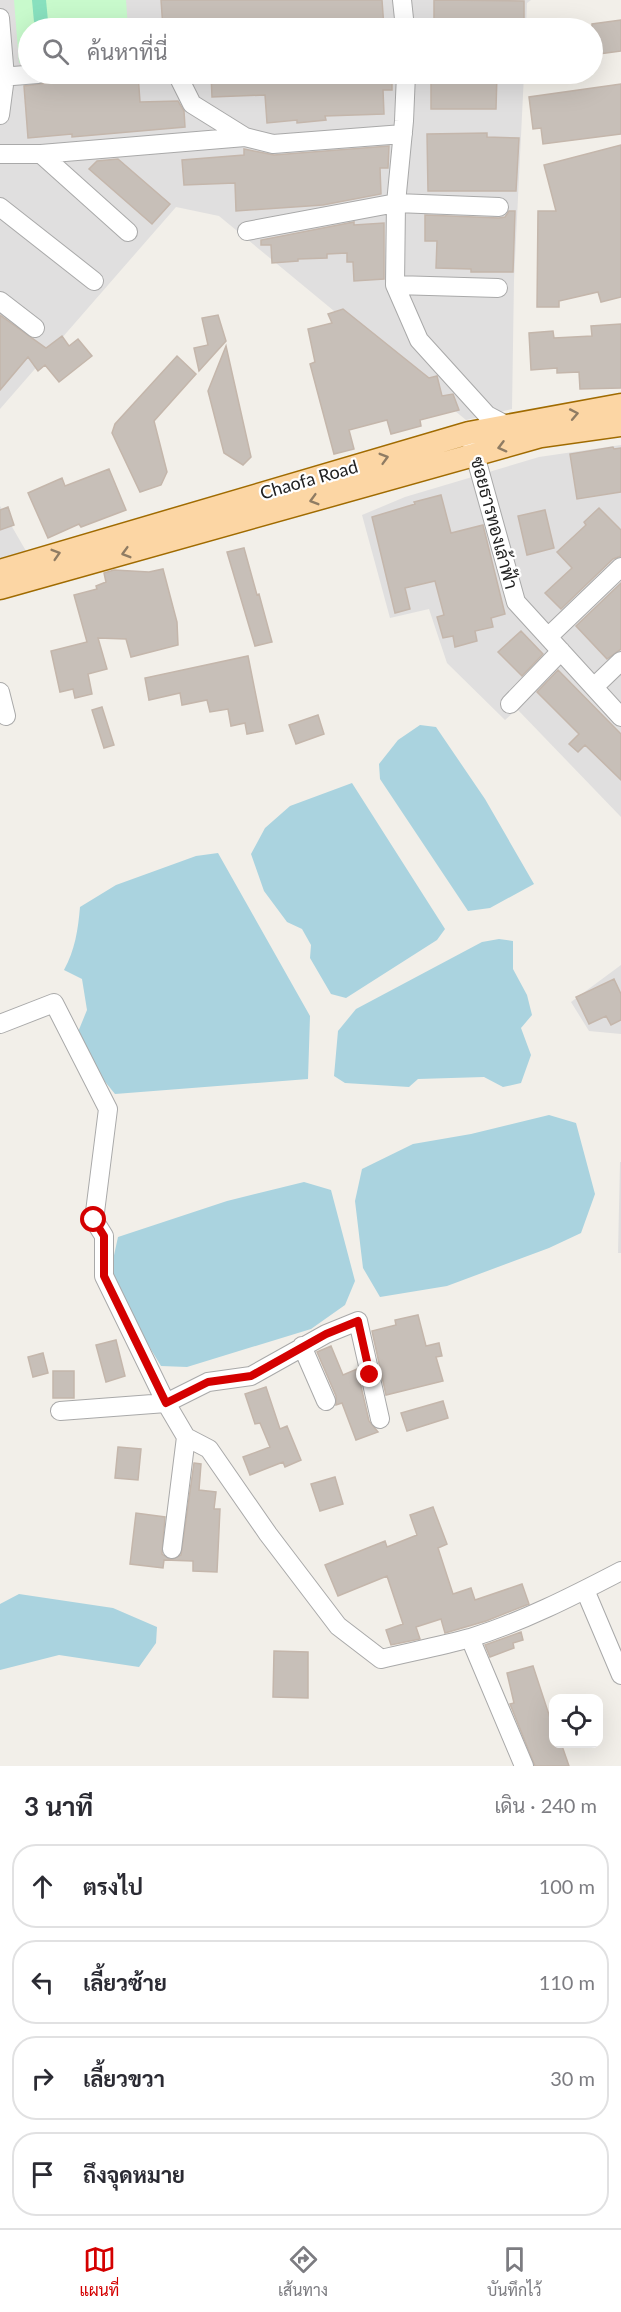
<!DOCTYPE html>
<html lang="th">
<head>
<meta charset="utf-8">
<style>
	:root { --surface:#fff; --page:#f7f7f7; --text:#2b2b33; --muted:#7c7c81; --line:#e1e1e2; --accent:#d40000 }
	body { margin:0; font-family:Lato,Sarabun,sans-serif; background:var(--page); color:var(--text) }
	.controls { position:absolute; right:18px; bottom:18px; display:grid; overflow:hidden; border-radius:12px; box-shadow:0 6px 24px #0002 }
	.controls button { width:54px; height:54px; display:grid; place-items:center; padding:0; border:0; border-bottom:2px solid var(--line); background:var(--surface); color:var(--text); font:30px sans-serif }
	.stop { position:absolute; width:18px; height:18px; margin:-14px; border:4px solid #d40000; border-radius:50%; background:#fff }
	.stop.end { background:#d40000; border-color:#fff; box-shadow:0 2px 6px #0008 }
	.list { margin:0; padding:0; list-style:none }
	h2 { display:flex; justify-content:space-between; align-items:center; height:78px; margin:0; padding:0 24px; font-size:26px }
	h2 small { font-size:20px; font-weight:400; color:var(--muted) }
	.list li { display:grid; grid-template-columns:39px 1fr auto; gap:18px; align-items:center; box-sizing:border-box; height:84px; margin:0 12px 12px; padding:0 12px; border:2px solid var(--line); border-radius:24px }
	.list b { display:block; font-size:22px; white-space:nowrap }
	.list em { font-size:20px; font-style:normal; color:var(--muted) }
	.icon { flex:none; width:33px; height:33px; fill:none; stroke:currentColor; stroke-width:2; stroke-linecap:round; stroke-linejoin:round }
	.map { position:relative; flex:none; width:621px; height:1766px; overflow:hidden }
	.search { position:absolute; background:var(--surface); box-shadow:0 6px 24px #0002; left:18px; right:18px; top:18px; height:66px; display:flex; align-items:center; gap:15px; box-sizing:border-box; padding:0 21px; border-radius:33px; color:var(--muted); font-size:22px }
	.sheet { height:462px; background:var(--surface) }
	nav { display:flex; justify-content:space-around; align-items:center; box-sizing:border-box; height:84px; border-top:2px solid var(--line); background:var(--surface); font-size:16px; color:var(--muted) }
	nav a { display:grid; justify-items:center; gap:3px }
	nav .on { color:var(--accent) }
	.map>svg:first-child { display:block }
</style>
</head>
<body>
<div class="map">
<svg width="621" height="1766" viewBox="0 0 621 1766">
	<rect width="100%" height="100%" fill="#f2efe9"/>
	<!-- residential -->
	<path fill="#e0dfdf" d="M0,0H531L527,3L526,28H28V74H524L514,280L512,409L466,420L219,216L176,207L0,409Z
		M621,445V817L517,709L505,720L447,663L429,609L390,618L362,515L405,497L539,457Z
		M0,506L26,551L0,560Z
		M621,965V1034L589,1031L571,1002Z
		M620,1162H621V1253H618Z"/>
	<!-- park -->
	<path fill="#c8facc" d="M14,0H126L128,28H28V62L19,63Z"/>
	<!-- pitch -->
	<path fill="#88e0be" d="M32,0H46L48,21L34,22Z"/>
	<!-- water -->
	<path fill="#aad3df" d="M420,725L436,727L485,799L534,884L490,908L468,911L380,779L379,764L398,740Z
		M352,783L445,929L437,940L346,998L331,994L310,958L311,945L302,929L287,922L264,891L251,854L265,828L290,806Z
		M218,853L310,1016L308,1079L115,1094L93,1067L78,1032L87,1010L82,979L64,970C75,950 78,930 80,907L116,885L196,856Z
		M499,939L513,941V969L527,995L532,1015L521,1028L531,1055L521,1083L503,1087L484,1077L418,1079L409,1087L345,1083L334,1076L338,1031L356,1009L482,942Z
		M549,1115L576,1123L595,1194L581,1233L549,1248L447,1286L380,1297L363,1268L355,1201L362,1169L413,1144L471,1134Z
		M304,1182L331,1190L355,1281L345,1305L311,1329L187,1367L161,1366L133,1320L111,1269L118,1237L227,1201Z
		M19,1594L113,1608L157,1627L156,1643L139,1667L59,1655L0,1670V1604Z"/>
	<!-- building -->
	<path fill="#c7bfb8" stroke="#c4b6ab" stroke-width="1.5" d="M161,0H382L384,28H163Z
		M434,0L524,1V28H434Z
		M621,20V51L592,55V24Z
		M138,74L140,102L178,101L184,111L185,127L72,137V134L28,138L24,86L68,80V77Z
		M211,74H392V90H383L384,114L325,116L326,120L297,123V120L267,123L265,95L212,97Z
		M431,74H497L496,109H431Z
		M621,84V134L543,144L541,128L533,129L529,97Z
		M487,133V137L519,138L516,191H428L427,134Z
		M621,145V297L601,302L598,292L559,301V307H537L538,211H556L544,165Z
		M389,146L388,168H380L381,194L323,205L236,211L235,183L184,185L182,160L244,155V149L274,155Z
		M118,159L170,204L152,224L89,169L97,161Z
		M509,211H515L513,272H471V269L436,268L437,241H425V215L499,218L505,217Z
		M354,222V225L384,223V279L354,281L353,262H347V253L327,254V258L298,259V261L272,263L271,245H261V240Z
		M343,309L429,378L437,376L442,396L453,394L459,410L420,420L421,426L391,434L387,420L349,430L354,449L334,454L310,364L315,362L308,329L332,323L328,314Z
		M0,315L46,348L62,336L69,346L78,339L92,356L59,382L45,365L38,371L28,357L0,390Z
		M218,315L226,341L199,371L194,348L208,345L202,318Z
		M621,324V388L580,389L579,372L557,373V368L531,370L529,333L553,331L554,338L592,336L591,326Z
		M226,346L251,457L243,465L224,453L208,391Z
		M177,356L196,374L154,421L167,472L161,485L140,492L112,433L115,424Z
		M613,447L614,449L621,448V492L577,499L570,454Z
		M109,469L126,510L81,527L79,524L48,538L28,493L62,478L65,486Z
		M441,495L451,533L483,525L505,614L491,618L493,627L475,631L477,641L455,647L453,636L443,638L437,617L444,615L435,581L405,588L410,609L395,613L372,517L415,504L414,502Z
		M8,507L14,525L0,530V510Z
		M599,508L621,530V556L613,559L561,609L545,593L572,568L557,552L586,525L584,522Z
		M545,510L554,548L527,555L518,516Z
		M244,548L257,595L259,594L272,642L255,646L227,552Z
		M163,569L177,622L178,645L131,657L126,639L98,638L107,669L88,674L92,694L75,698L73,689L60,692L51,651L87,642L74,595L97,589L96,586L106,582L104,573L114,570L149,572Z
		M621,583V649L607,659L576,626Z
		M521,631L543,654L522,676L498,652Z
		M248,656L263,731L247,734L245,723L231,726L228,709L210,712L207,700L182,705L180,693L149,700L145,678Z
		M558,670L621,734V780L585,745L578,752L569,744L579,734L537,692Z
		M102,707L114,745L104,748L92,710Z
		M318,715L324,734L296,744L289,725Z
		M614,979L621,994V1020L611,1025L606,1016L589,1024L576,997Z
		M418,1315L426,1346L439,1343L442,1356L436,1357L443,1381L386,1395L372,1331L396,1325L395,1320Z
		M116,1340L125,1376L106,1382L96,1345Z
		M331,1346L343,1375L357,1369L369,1421L378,1432L356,1440L342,1403L336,1405V1396L317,1352Z
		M43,1353L48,1373L33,1377L28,1357Z
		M53,1371H74V1398H53Z
		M266,1387L280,1429L287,1426L301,1460L285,1467L283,1462L250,1475L243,1457L270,1447L260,1423L255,1424L245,1394Z
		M443,1401L448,1418L407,1431L401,1413Z
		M118,1447L141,1449L138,1480L115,1478Z
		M194,1463L201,1464L199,1490L216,1492L214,1509H220L217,1572L193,1571V1561L164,1560L163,1568L130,1564L136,1513L165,1517L162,1554L171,1560L181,1555Z
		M335,1477L343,1504L320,1511L311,1484Z
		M433,1507L447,1544L438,1548L453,1594L471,1588L475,1600L522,1584L529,1604L486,1621L445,1633L441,1619L416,1627L420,1639L391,1645L386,1630L403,1624L387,1576L338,1596L325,1565L385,1541L387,1547L417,1535L410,1515Z
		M521,1632L523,1640L513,1643L514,1648L490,1657L485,1645Z
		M274,1651L308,1652V1698L273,1697Z
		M533,1666L554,1730V1743H561L569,1766H535L510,1704L514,1703L507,1673Z"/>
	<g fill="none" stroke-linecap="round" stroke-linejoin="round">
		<!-- minor casing -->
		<g stroke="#a9a9a9" stroke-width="20">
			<path id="minor" d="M402,0L405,28
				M0,18L5,77L0,115
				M177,74L192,104L245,137
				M406,74L404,121L396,203L395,285L419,340L487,415L508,426
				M0,77L38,74
				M0,154H41L245,137L273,144L403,134
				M41,154L128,232
				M0,207L94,281
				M247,231L396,203L499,207
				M395,285L498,288
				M0,301L35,328
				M472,444L516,602L621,717
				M548,637L621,567
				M594,687L621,661
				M0,692L6,716
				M510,704L561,651
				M0,1024L54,1003L108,1109L94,1220L104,1236V1276L166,1403L186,1437L209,1449L268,1534L338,1626L381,1659C410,1652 441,1646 470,1638C522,1622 573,1596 621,1571
				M302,1346L326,1401
				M60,1411L166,1403L208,1382L251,1376L326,1334L358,1321L380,1419
				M172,1549L186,1437
				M585,1590L621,1675
				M470,1638L524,1766"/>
		</g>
		<!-- major casing -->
		<g stroke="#a06b00" stroke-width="25">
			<path id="major" d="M0,571L469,433L621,405
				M0,588L541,436L621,425"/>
		</g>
		<!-- minor -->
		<use href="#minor" stroke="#fff" stroke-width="18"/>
		<!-- major -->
		<use href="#major" stroke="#fcd6a4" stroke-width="22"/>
	</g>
	<!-- one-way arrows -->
	<defs><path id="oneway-chevron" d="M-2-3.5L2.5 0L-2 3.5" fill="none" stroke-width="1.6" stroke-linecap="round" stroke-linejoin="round" transform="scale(1.5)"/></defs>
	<g stroke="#8f7c63">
		<use href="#oneway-chevron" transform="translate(574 414) rotate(-11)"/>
		<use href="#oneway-chevron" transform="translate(502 447) rotate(165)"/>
		<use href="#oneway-chevron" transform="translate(384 458) rotate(-16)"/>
		<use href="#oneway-chevron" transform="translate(314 500) rotate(164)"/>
		<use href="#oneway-chevron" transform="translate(126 553) rotate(164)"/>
		<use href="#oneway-chevron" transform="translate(56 554) rotate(-17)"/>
	</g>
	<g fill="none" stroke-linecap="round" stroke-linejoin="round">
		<!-- route -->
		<path stroke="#d40000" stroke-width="8" d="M94,1220L104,1236V1276L166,1403L208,1382L251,1376L326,1334L358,1321L370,1375"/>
	</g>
	<g text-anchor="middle" stroke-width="4.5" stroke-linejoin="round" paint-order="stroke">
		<!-- street labels -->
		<g font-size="18" fill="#222" stroke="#fff">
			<text transform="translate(309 480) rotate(-16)" y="6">Chaofa Road</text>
			<text transform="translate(494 523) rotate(75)" y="6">ซอยธารทองเล้าฟ้า</text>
		</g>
	</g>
</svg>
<div class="controls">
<button><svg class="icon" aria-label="locate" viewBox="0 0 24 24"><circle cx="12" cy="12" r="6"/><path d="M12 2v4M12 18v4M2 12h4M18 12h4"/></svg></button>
</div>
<div class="stop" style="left:94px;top:1220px"></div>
<div class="stop end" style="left:370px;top:1375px"></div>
<div class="search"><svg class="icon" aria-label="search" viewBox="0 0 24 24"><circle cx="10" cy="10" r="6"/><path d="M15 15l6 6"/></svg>ค้นหาที่นี่</div>
</div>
<section class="sheet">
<h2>3 นาที<small>เดิน · 240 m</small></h2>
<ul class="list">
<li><svg class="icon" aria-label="ahead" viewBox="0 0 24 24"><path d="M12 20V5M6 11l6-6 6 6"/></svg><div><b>ตรงไป</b></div><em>100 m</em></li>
<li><svg class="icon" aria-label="left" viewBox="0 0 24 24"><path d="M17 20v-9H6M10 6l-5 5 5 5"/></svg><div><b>เลี้ยวซ้าย</b></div><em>110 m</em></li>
<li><svg class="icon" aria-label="right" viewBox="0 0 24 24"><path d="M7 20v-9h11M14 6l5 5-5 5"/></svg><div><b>เลี้ยวขวา</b></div><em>30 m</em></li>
<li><svg class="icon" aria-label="arrive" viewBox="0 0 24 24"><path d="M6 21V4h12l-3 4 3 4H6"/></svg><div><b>ถึงจุดหมาย</b></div></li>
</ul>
</section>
<nav>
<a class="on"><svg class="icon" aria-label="map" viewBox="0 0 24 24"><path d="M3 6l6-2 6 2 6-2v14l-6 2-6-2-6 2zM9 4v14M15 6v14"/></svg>แผนที่</a>
<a><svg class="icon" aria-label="directions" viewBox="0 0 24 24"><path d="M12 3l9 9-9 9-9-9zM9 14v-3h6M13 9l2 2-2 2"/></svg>เส้นทาง</a>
<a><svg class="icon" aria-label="saved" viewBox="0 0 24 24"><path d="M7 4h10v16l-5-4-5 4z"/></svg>บันทึกไว้</a>
</nav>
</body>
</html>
